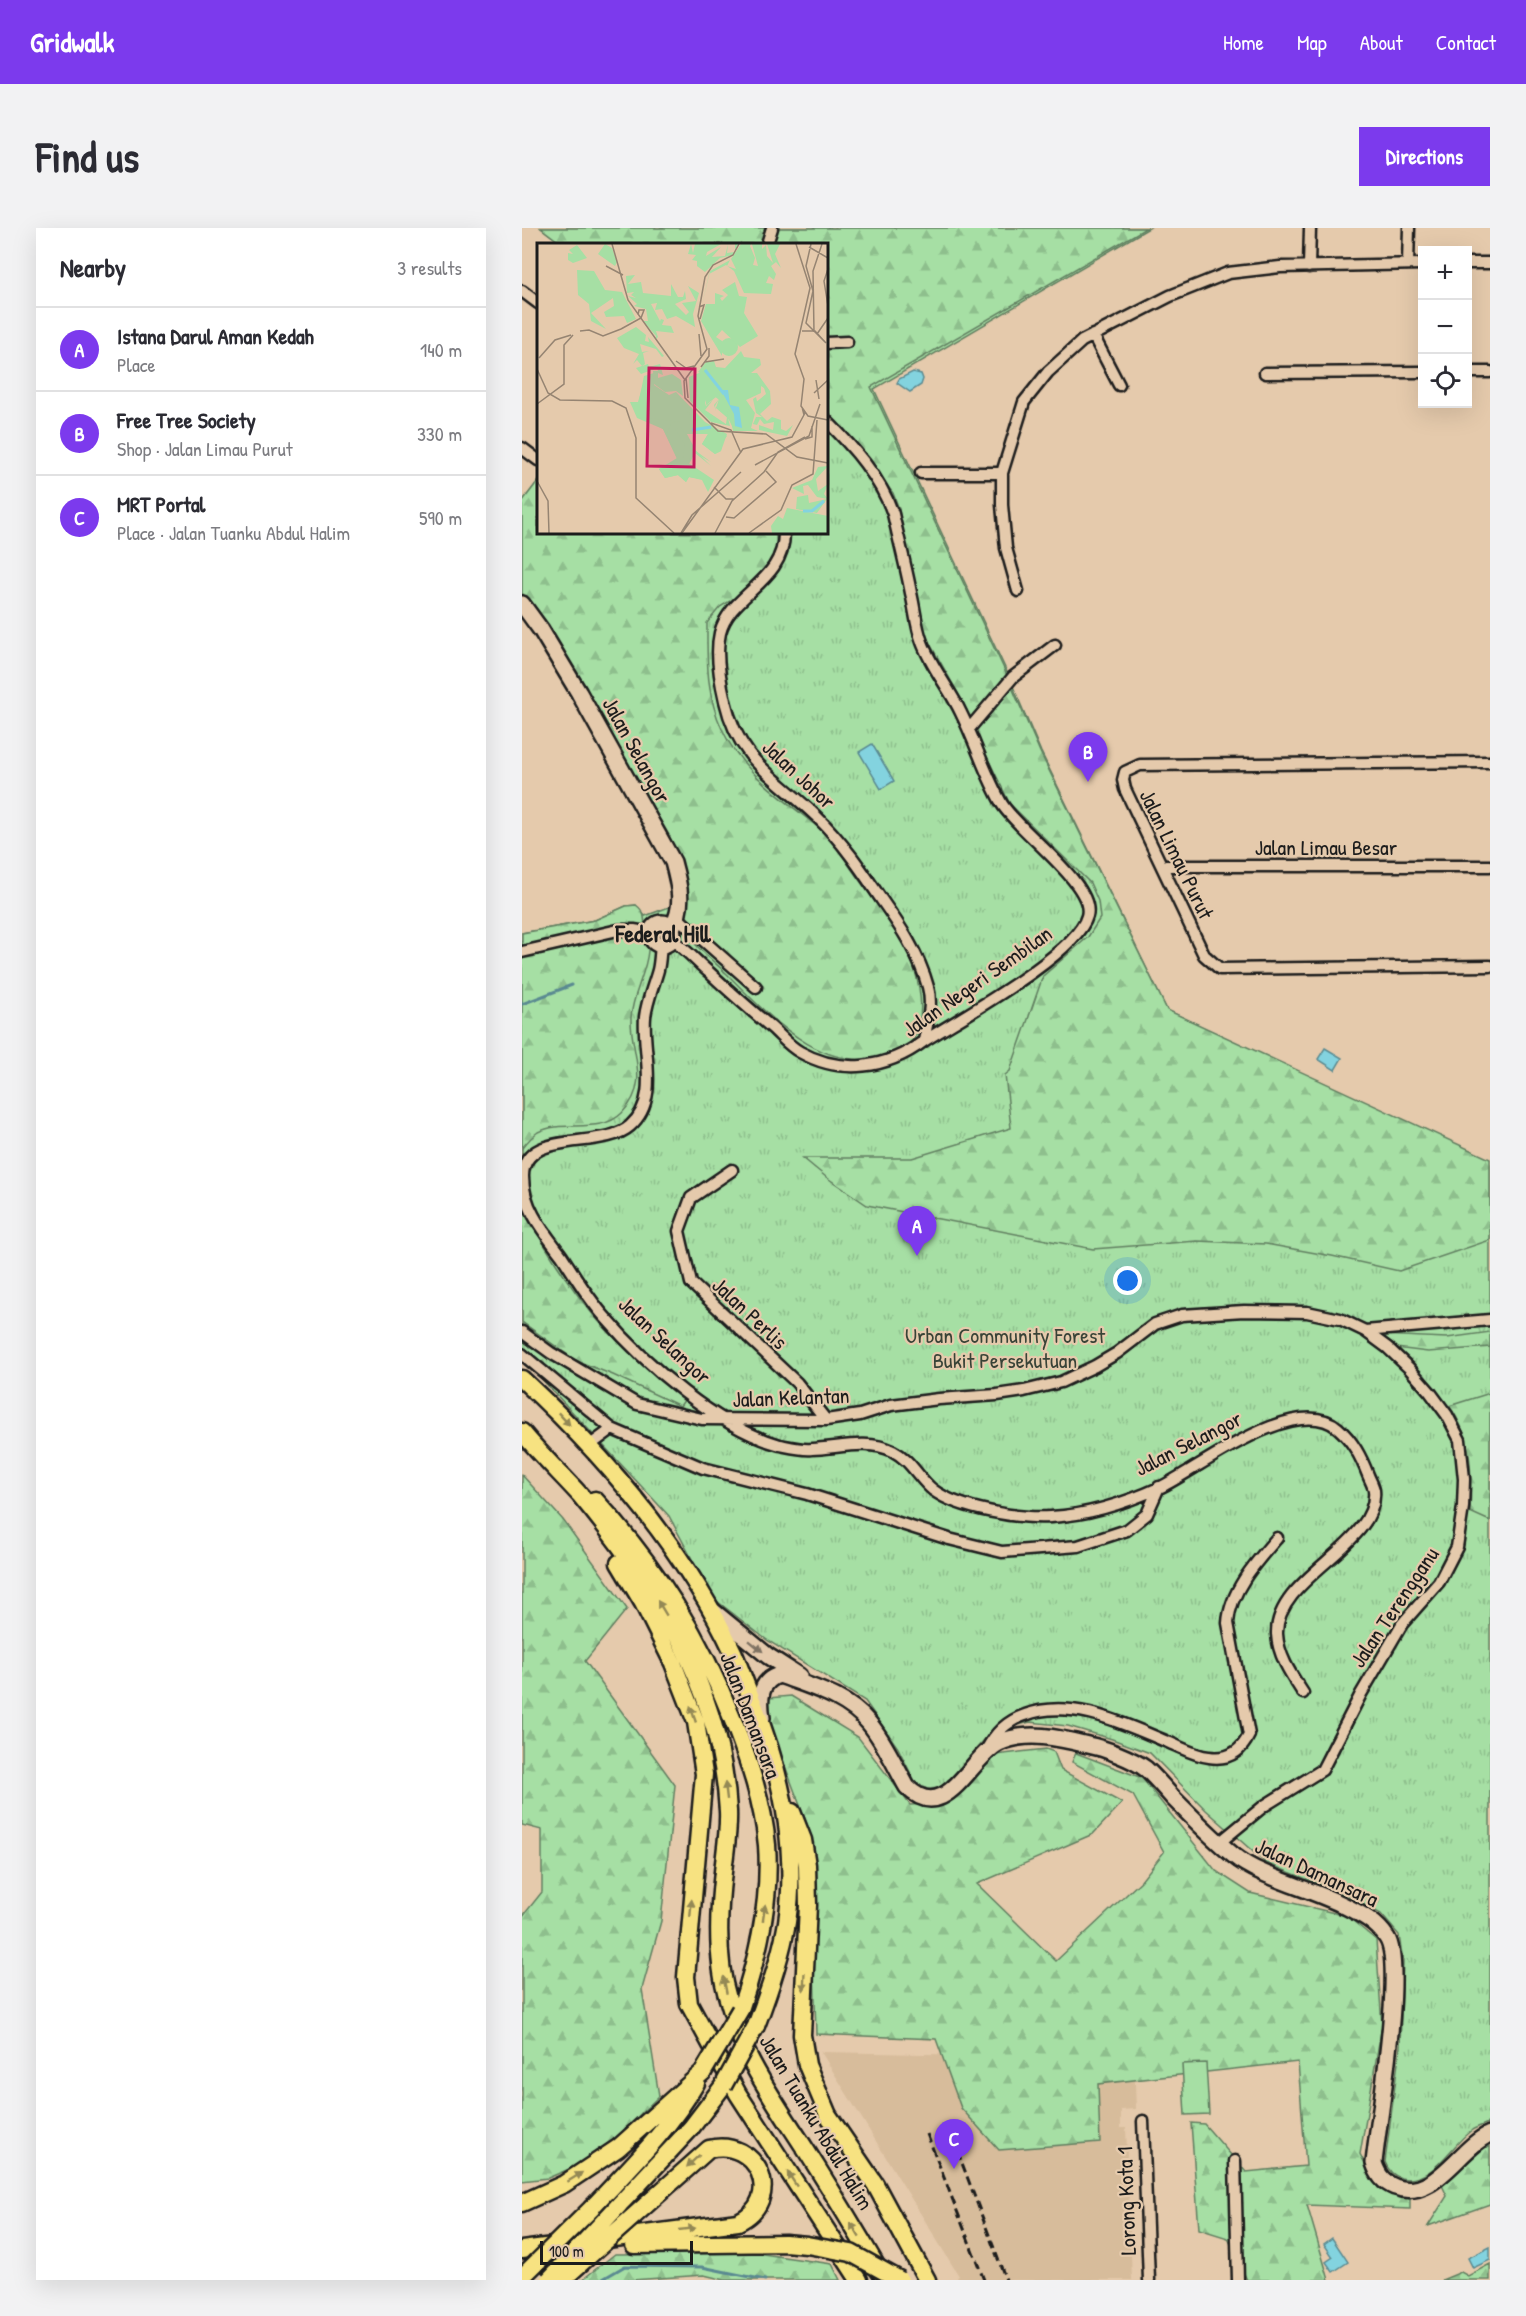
<!DOCTYPE html>
<html lang="en">
<head>
<meta charset="utf-8">
<style>
	:root { --surface:#fff; --page:#f2f2f3; --text:#2b2b33; --muted:#7c7c81; --line:#e1e1e2; --accent:#7c3aed }
	body { margin:0; font-family:"Patrick Hand",sans-serif; background:var(--page); color:var(--text) }
	.controls { position:absolute; right:18px; top:18px; display:grid; overflow:hidden; border-radius:0px; box-shadow:0 6px 24px #0002 }
	.controls button { width:54px; height:54px; display:grid; place-items:center; padding:0; border:0; border-bottom:2px solid var(--line); background:var(--surface); color:var(--text); font:30px sans-serif }
	.scale { position:absolute; left:18px; bottom:15px; width:153px; box-sizing:border-box; padding-left:6px; border:3px solid #1c1c1c; border-top:0; font-size:16px; line-height:21px; white-space:nowrap; color:#1c1c1c; -webkit-text-stroke:4px #e5caac; paint-order:stroke }
	.you { position:absolute; left:606px; top:1053px; width:21px; height:21px; margin:-15px; border:4px solid #fff; border-radius:50%; background:#1a73e8; box-shadow:0 0 0 9px #1a73e833 }
	.badge { display:grid; place-items:center; width:39px; height:39px; border-radius:50%; background:var(--accent); color:#fff; font-size:20px; font-weight:700 }
	.pin { position:absolute; translate:-50% -50px; filter:drop-shadow(0 2px 3px #0008) }
	.pin::after { content:''; position:absolute; top:32px; width:21px; height:18px; background:inherit; clip-path:polygon(0 0,100% 0,50% 100%) }
	.list { margin:0; padding:0; list-style:none }
	h2 { display:flex; justify-content:space-between; align-items:center; height:78px; margin:0; padding:0 24px; font-size:26px }
	h2 small { font-size:20px; font-weight:400; color:var(--muted) }
	.list li { display:grid; grid-template-columns:39px 1fr auto; gap:18px; align-items:center; box-sizing:border-box; height:84px; padding:0 24px; border-top:2px solid var(--line) }
	.list b { display:block; font-size:22px; white-space:nowrap }
	.list p { margin:0; font-size:20px; white-space:nowrap; color:var(--muted) }
	.list em { font-size:20px; font-style:normal; color:var(--muted) }
	.icon { flex:none; width:33px; height:33px; fill:none; stroke:currentColor; stroke-width:2; stroke-linecap:round; stroke-linejoin:round }
	.map { position:relative; flex:none; width:968px; height:2052px; overflow:hidden; border-radius:0px }
	header { display:flex; align-items:center; gap:36px; box-sizing:border-box; height:84px; padding:0 30px; background:var(--accent); color:#fff }
	header strong { font-size:28px }
	nav { display:flex; gap:33px; margin-inline-start:auto; font-size:21px }
	.intro { display:flex; align-items:center; justify-content:space-between; box-sizing:border-box; height:144px; padding:0 36px }
	h1 { margin:0; font-size:42px }
	.button { padding:15px 27px; border-radius:0px; background:var(--accent); color:#fff; font-size:21px; font-weight:700 }
	main { display:flex; gap:36px; padding:0 36px }
	aside { flex:1; background:var(--surface); border-radius:0px; box-shadow:0 6px 24px #0002 }
	.map>svg:first-child { display:block }
</style>
</head>
<body>
<header>
<strong>Gridwalk</strong>
<nav><a>Home</a><a>Map</a><a>About</a><a>Contact</a></nav>
</header>
<div class="intro"><h1>Find us</h1><a class="button">Directions</a></div>
<main>
<aside>
<h2>Nearby<small>3 results</small></h2>
<ul class="list">
<li><span class="badge">A</span><div><b>Istana Darul Aman Kedah</b><p>Place</p></div><em>140 m</em></li>
<li><span class="badge">B</span><div><b>Free Tree Society</b><p>Shop · Jalan Limau Purut</p></div><em>330 m</em></li>
<li><span class="badge">C</span><div><b>MRT Portal</b><p>Place · Jalan Tuanku Abdul Halim</p></div><em>590 m</em></li>
</ul>
</aside>
<div class="map">
<svg width="968" height="2052" viewBox="0 0 968 2052">
	<defs>
		<pattern id="grass-tufts" width="24" height="20" patternUnits="userSpaceOnUse" patternTransform="scale(1.5)"><rect width="24" height="20" fill="#a6dfa4"/><path d="M3 7l-1-3M5 7V3M7 7l1-3M15 17l-1-3M17 17v-4M19 17l1-3" fill="none" stroke="#8ebf8d"/></pattern>
		<pattern id="forest-firs" width="22" height="20" patternUnits="userSpaceOnUse" patternTransform="scale(1.5)"><rect width="22" height="20" fill="#a6dfa4"/><path d="M5 1l3.5 6h-7zM16 11l3.5 6h-7z" fill="#8ebf8d"/></pattern>
	</defs>
	<rect width="100%" height="100%" fill="#e5caac"/>
	<filter id="ink" filterUnits="userSpaceOnUse"><feTurbulence type="fractalNoise" baseFrequency=".0167" numOctaves="2"/><feDisplacementMap in="SourceGraphic" scale="12" xChannelSelector="R" yChannelSelector="G"/><feConvolveMatrix kernelMatrix="1 2 1 2 8 2 1 2 1" color-interpolation-filters="sRGB"/></filter>
	<g filter="url(#ink)">
		<!-- built -->
		<path fill="#d7bc9b" d="M299,1824L612,1830L614,1881L599,1882V1900H604L610,2052H437L435,2049L437,2048Z"/>
		<!-- grass -->
		<path fill="url(#grass-tufts)" stroke="#617e60" stroke-width="1.5" d="M19,0H627L352,161L484,442L519,524L645,782L968,936V1894C962,1897 955,1899 950,1902C929,1916 910,1958 879,1950C870,1947 866,1942 863,1934L878,1819L881,1733L877,1707L859,1686L827,1668L744,1635L684,1582L628,1525L590,1511L546,1498L508,1494L469,1504L420,1560L405,1561L393,1554L376,1520L343,1473L245,1412L191,1370L147,1288L15,1146L0,1132V705L73,692L104,678L114,677L123,688L163,673L156,632L147,607L30,406L0,365V274L16,253V304H304V16H40Z"/>
		<!-- forest -->
		<path fill="url(#forest-firs)" stroke="#617e60" stroke-width="1.5" d="M19,0H624L349,159L483,443L518,524L645,782L968,931V1012L877,1043L810,1028L744,1016L675,1013L571,1021L345,977L304,949L281,930H390L489,900L483,847L488,843L521,748L566,709L578,690L576,673L568,655L488,576L453,504L440,472L403,407L398,392L396,367L389,345L380,307L377,281L371,265L327,208L305,183L304,16H40Z
			M16,253V304L254,305V319L252,329L229,360L198,379L185,395C185,432 184,467 200,501C221,547 267,574 304,606C315,616 322,631 331,643C355,678 390,716 397,760C401,784 400,815 373,825C304,852 249,790 205,746C194,735 171,718 164,704C158,690 161,650 156,632C154,623 150,615 147,607L30,406L0,365V274Z
			M114,677C125,685 122,694 123,706C123,712 127,717 126,723C124,746 110,767 109,790C108,825 130,854 100,885C78,907 41,891 16,904C10,908 5,914 0,920V705L73,692L104,678Z
			M0,976C18,1013 47,1058 73,1089C98,1119 134,1145 163,1171L158,1178L91,1147L53,1132L0,1094Z
			M968,1104V1119L906,1124L874,1120L857,1107L925,1110Z
			M968,1165V1293L948,1284C950,1247 951,1209 927,1178Z
			M0,1247L41,1292L105,1381L63,1433L153,1557L139,1693L120,1761L137,1868L73,1930L26,1950L0,1953V1689L20,1664V1602L0,1597Z
			M269,1468L336,1509L388,1577L422,1575L473,1527L524,1521L532,1524L539,1542L600,1575L571,1606L455,1656L534,1733L619,1653L642,1624L611,1567L550,1534L554,1525L620,1550L694,1643L728,1665L825,1688L854,1712L860,1797L838,1926L856,1960L888,1971V1981L785,1977L807,2052H725L706,2010L677,2001L669,1895L682,1896L724,1944L784,1938L776,1834L576,1856L578,1914L477,1922L439,1880L414,1811L294,1806L288,1604L248,1498L247,1470Z
			M968,1918V1976L906,1998L925,1968L919,1955L958,1921Z
			M234,2025L310,2036L318,2052H203L182,2047L110,2052H60L93,2026Z
			M968,2036V2052H920L939,2044L946,2048Z"/>
		<!-- pitch -->
		<path fill="#a6dfa4" stroke="#617e60" stroke-width="1.5" d="M684,1835L687,1886L663,1887L660,1836Z"/>
		<!-- water -->
		<path fill="#83d3df" stroke="#5a8a91" stroke-width="1.5" d="M391,144L399,146L401,151L399,157L388,164L375,155L377,151Z
			M350,516L372,553L359,561L337,524Z
			M803,820L820,830L813,842L796,831Z
			M810,2010L826,2034L811,2044L804,2034L811,2029L802,2016Z
			M968,2019V2032L951,2040L946,2030Z"/>
		<g fill="none" stroke-linecap="round" stroke-linejoin="round">
			<!-- stream -->
			<path stroke="#5a8a91" stroke-width="3" d="M0,776L50,757
				M79,2052L103,2038L180,2039L243,2052"/>
			<!-- street casing -->
			<g stroke="#1c1c1c" stroke-width="15">
				<path id="street" d="M245,16L250,0
					M946,35H968
					M886,36L887,0
					M787,39L788,0
					M0,63L16,75
					M571,107L597,157
					M304,115L325,114
					M946,144H968
					M743,145L900,144
					M0,220L16,232
					M399,245H480
					M262,304C263,354 208,365 198,405C193,426 198,452 203,473C217,534 254,549 294,588C320,613 339,641 359,671C378,698 397,726 406,759C411,777 405,795 402,813
					M496,363L484,320L480,277V245L502,174L526,144L560,113L648,68L706,45L758,39L900,36
					M447,501L491,449L533,417
					M968,534L618,537L603,544L601,552L603,561L682,727L698,741L968,738
					M640,638H968
					M156,690L234,759
					M150,712C165,722 175,734 188,745C208,764 229,782 250,800C259,808 267,818 278,824C319,847 365,841 402,813C438,790 555,726 565,688C574,657 497,604 480,576C463,547 454,515 439,485C428,461 409,439 400,414C394,399 393,381 389,365C384,339 377,312 371,286C358,249 332,220 304,192
					M139,717C138,725 138,734 136,742C132,757 125,772 123,789C120,824 139,871 108,898C80,923 0,900 1,949C1,980 22,1004 40,1028C53,1048 66,1070 82,1088C123,1136 196,1200 258,1217C268,1219 280,1222 290,1221C317,1220 345,1211 371,1223C389,1232 396,1250 411,1262C436,1281 498,1291 529,1289C566,1287 606,1274 639,1259C678,1240 774,1164 816,1200C831,1213 839,1229 846,1247C848,1252 851,1257 852,1262C858,1317 753,1349 755,1406C756,1428 770,1448 781,1465
					M0,724L96,702H112L129,705
					M210,942L169,970L157,1003L169,1055L275,1155L304,1192
					M843,1103L968,1092
					M0,1104L29,1125L115,1176L180,1191L304,1192L338,1187L369,1177L417,1171L475,1167L502,1163L539,1154L573,1138L595,1125L633,1096L660,1087L722,1083L785,1084L818,1091L843,1103L866,1120L886,1139L908,1164L925,1187L938,1212L942,1251L941,1279L935,1319L917,1354L880,1396L839,1466L800,1542L742,1578L697,1615
					M0,1126L90,1201
					M67,1218L90,1201L181,1240L285,1266L427,1311L480,1324L556,1318L605,1302L625,1286L637,1259
					M464,1523C472,1506 485,1493 503,1487C551,1469 604,1497 648,1515C660,1520 674,1528 687,1529C706,1532 719,1524 727,1507L706,1395C708,1363 734,1334 755,1310
					M621,1893L627,2052
					M713,1933L716,2052"/>
			</g>
			<!-- secondary casing -->
			<g stroke="#1c1c1c" stroke-width="20">
				<path id="secondary" d="M0,376L19,402L57,465L151,634C157,656 163,678 150,700
					M129 706a11 11 0 1 1 22 0a11 11 0 1 1-22 0Z
					M191,1383L246,1428L277,1448
					M240,1490C237,1472 237,1452 258,1447C289,1459 325,1468 347,1495C362,1513 373,1538 385,1559C424,1598 447,1530 477,1515C504,1502 538,1510 566,1517C582,1520 611,1531 624,1541C634,1550 643,1561 652,1571C671,1590 690,1610 711,1627C737,1649 790,1661 823,1678C839,1686 855,1694 865,1710C883,1737 856,1895 852,1935C856,1947 861,1954 873,1959C913,1974 937,1919 968,1906"/>
			</g>
			<!-- primary casing -->
			<g stroke="#1c1c1c" stroke-width="21">
				<path id="primary" d="M0,1151C84,1229 163,1321 212,1426C219,1443 225,1460 232,1477C260,1546 276,1619 265,1694C259,1730 247,1764 234,1798
					M0,1204C18,1226 39,1246 58,1267C135,1360 199,1459 206,1583C207,1603 203,1624 201,1644C196,1685 194,1732 206,1771C212,1790 218,1812 227,1829C246,1867 272,1902 294,1938C316,1973 337,2008 358,2044
					M73,1272C135,1339 179,1410 212,1495C227,1534 241,1574 245,1617C249,1673 236,1730 218,1782
					M97,1335L121,1375L151,1435L174,1494L182,1546L164,1749L167,1776L216,1866L337,2052
					M270,1584L281,1612L285,1637L286,1677L280,1807L285,1837L306,1887L353,1956L405,2052
					M0,1975L42,1956L96,1920L181,1844
					M97,1977L169,1900L201,1858
					M70,1980C107,1940 147,1902 174,1855
					M112,2017L263,2015L285,2017
					M0,2022L216,1994C264,1971 235,1909 187,1921L123,1978"/>
			</g>
			<!-- street -->
			<use href="#street" stroke="#e5caac" stroke-width="10"/>
			<!-- secondary -->
			<use href="#secondary" stroke="#e5caac" stroke-width="15"/>
			<!-- primary -->
			<use href="#primary" stroke="#f7e281" stroke-width="16"/>
			<!-- rail -->
			<path stroke="#1c1c1c" stroke-width="3" stroke-dasharray="9 4.5" stroke-linecap="butt" d="M426,1898L484,2052
				M405,1906L462,2052"/>
			<!-- primary-bridge casing -->
			<g stroke="#1c1c1c" stroke-width="21" stroke-linecap="butt">
				<path id="primary-bridge" d="M181,1844L218,1782
					M201,1858L234,1798
					M285,2017L329,2025L378,2052
					M0,2049L70,1980
					M27,2052L97,1977
					M40,2052L123,1978"/>
			</g>
			<!-- primary-bridge -->
			<use href="#primary-bridge" stroke="#f7e281" stroke-width="16"/>
		</g>
		<!-- one-way arrows -->
		<defs><path id="oneway-solid" d="M-6-.8H1V-3.2L6.5 0L1 3.2V.8H-6Z" transform="scale(1.5)"/></defs>
		<g fill="#948954">
			<use href="#oneway-solid" transform="translate(42 1191) rotate(47)"/>
			<use href="#oneway-solid" transform="translate(140 1380) rotate(-121)"/>
			<use href="#oneway-solid" transform="translate(171 1486) rotate(-109)"/>
			<use href="#oneway-solid" transform="translate(204 1563) rotate(-97)"/>
			<use href="#oneway-solid" transform="translate(169 1680) rotate(-85)"/>
			<use href="#oneway-solid" transform="translate(242 1685) rotate(-82)"/>
			<use href="#oneway-solid" transform="translate(282 1754) rotate(93)"/>
			<use href="#oneway-solid" transform="translate(203 1757) rotate(-101)"/>
			<use href="#oneway-solid" transform="translate(171 1933) rotate(137)"/>
			<use href="#oneway-solid" transform="translate(53 1949) rotate(-32)"/>
			<use href="#oneway-solid" transform="translate(270 1951) rotate(-123)"/>
			<use href="#oneway-solid" transform="translate(165 2001) rotate(-6)"/>
			<use href="#oneway-solid" transform="translate(333 2002) rotate(-121)"/>
		</g>
		<use fill="#807364" href="#oneway-solid" transform="translate(234 1418) rotate(39)"/>
	</g>
	<g text-anchor="middle" stroke-width="4.5" stroke-linejoin="round" paint-order="stroke">
		<!-- street labels -->
		<g font-size="22" fill="#1c1c1c" stroke="#e5caac">
			<text transform="translate(115 522) rotate(61)" y="8">Jalan Selangor</text>
			<text transform="translate(277 546) rotate(43)" y="8">Jalan Johor</text>
			<text x="804" y="627">Jalan Limau Besar</text>
			<text transform="translate(655 626) rotate(64)" y="8">Jalan Limau Purut</text>
			<text transform="translate(455 753) rotate(-35)" y="8">Jalan Negeri Sembilan</text>
			<text transform="translate(228 1085) rotate(43)" y="8">Jalan Perlis</text>
			<text transform="translate(143 1112) rotate(43)" y="8">Jalan Selangor</text>
			<text transform="translate(269 1169) rotate(-2)" y="8">Jalan Kelantan</text>
			<text transform="translate(666 1215) rotate(-27)" y="8">Jalan Selangor</text>
			<text transform="translate(872 1379) rotate(-56)" y="8">Jalan Terengganu</text>
			<text transform="translate(229 1487) rotate(69)" y="8">Jalan Damansara</text>
			<text transform="translate(795 1644) rotate(25)" y="8">Jalan Damansara</text>
			<text transform="translate(295 1894) rotate(59)" y="8">Jalan Tuanku Abdul Halim</text>
			<text transform="translate(604 1973) rotate(-92)" y="8">Lorong Kota 1</text>
		</g>
		<!-- park labels -->
		<g font-size="22" fill="#384337" stroke="#e5caac">
			<text x="483" y="1115">Urban Community Forest<tspan x="483" dy="25">Bukit Persekutuan</tspan></text>
		</g>
		<!-- neighbourhood labels -->
		<g font-size="24" font-weight="bold" fill="#1c1c1c" stroke="#e5caac">
			<text x="141" y="714">Federal Hill</text>
		</g>
	</g>
	<!-- overview -->
	<g transform="translate(15 15)">
		<rect width="291" height="291" fill="#e5caac"/>
		<path d="M40,2L50,15L36,20L31,17V10L36,11L32,7ZM183 104a9 9 0 1 1 18 0a9 9 0 1 1-18 0ZM204,108L207,114L223,116L224,122L214,130H220L233,148L234,161L223,171L218,160L229,151L227,145L224,143V150L209,157L218,170L214,185L221,188H196L194,178L179,165L183,158L179,154L169,162L168,149L174,141L168,132L161,129L169,119L177,118L179,124L188,125ZM117,130V142L132,152L139,149L168,179L190,191L184,208L178,211L165,201L171,191H150L159,208L174,223L158,210L152,221L176,238L152,234L149,239L141,232L128,235L122,226L140,215L126,186L99,172L107,133ZM271,252L272,260L290,256L280,270L259,266L260,254Z" fill="#a6dfa4"/>
		<path d="M68,1L75,5L80,19L78,23L61,11ZM154,1L156,10L158,1H184L170,9L169,13L184,4L175,14L188,13L191,1L190,10L198,9V1H202L199,7L196,12L183,15L168,29L160,23V18L155,17L159,12L151,11ZM204,1H214L213,3L218,15L216,22L221,23L215,1H225V6L229,2L230,13L236,20L230,1H243L238,11L244,25L239,19L234,23L239,31L237,37L232,33L229,40L236,41L234,51L207,50L197,28L189,22L172,31L165,62L173,28L193,17L190,23L199,26L194,16ZM40,27L57,28L68,47L85,49L99,76L90,80L87,73L69,74L67,69L77,63L76,55L54,70L69,86L54,78L52,61L41,52ZM98,32L91,41L104,39L106,50L134,53V41L141,54H146L148,48L149,56L138,61L149,72L152,69L145,60L159,58L151,43L162,50L156,71L158,84L139,73L130,76L125,66L118,67L120,60L114,61L123,78L124,76L127,77L125,82L134,83L137,90L119,88L121,94L118,97L119,93L106,78H111L109,66L97,63L100,61L91,53L99,55L94,52L97,49L90,50L89,33ZM198,39L202,53L210,54L207,70L221,93L203,104L185,87L179,94L185,98V113L164,78L169,61H178V50L187,53L183,55L185,58L191,52L185,47ZM99,84L109,92L108,98L112,99L111,94L127,113L125,114L119,106L103,101L105,109L112,108L106,110L108,121L105,123L100,117L96,121L102,111L87,105L80,95ZM111,121L112,124L123,121L126,132L121,130V135L135,131L144,137L146,153L139,148L128,149L117,141L116,128H121L120,125L104,131L99,125ZM172,126L174,139L194,170L197,187L191,175L193,183L174,179L153,158L152,134ZM176,155L178,154L182,156L177,162L179,168L178,163L182,156L179,165L191,167L189,181L168,167L176,157L169,163L168,160V157L170,162ZM106,141L112,150L111,169L117,170H104V174L144,179L134,180L130,191L139,211L146,215L148,202L138,186L144,184L159,208L174,219L158,210L150,219L177,237L171,249L165,237L152,234L149,239L141,232L128,235L122,226L140,216L126,186L100,175L93,159H101ZM219,154L223,171L230,178L235,174L244,177V186L249,188L256,182L250,193L222,187V182L236,187L237,179L227,181L223,176L220,182L216,181L219,174H225L219,170L216,156ZM150,168L165,181L190,193L185,199L184,208L178,211L165,201L171,191H152V182L158,179ZM291,223L279,236L281,248L291,241L287,251L291,256L280,254L271,242L266,243L267,251L255,245L275,237L281,224Z" fill="#a6dfa4" fill-rule="evenodd"/>
		<path d="M250,265L291,273V290H235L234,283L241,273L246,276Z" fill="#a6dfa4"/>
		<path d="M184,147H191L193,162L202,164L205,185L198,183L197,171Z" fill="#83d3df"/>
		<path fill="none" stroke="#83d3df" stroke-width="3" d="M168,127L187,151M155,187L174,184M266,268H275L287,258"/>
		<path fill="none" stroke="#958472" stroke-width="1.5" d="M75,1L91,57L148,137M202,1L196,12L176,22L168,34L161,73L170,106L147,138L148,155L181,188L229,191L260,214L291,220M259,1L273,45L258,111L267,136L264,163L271,173L291,177M274,1L269,23L276,48L269,80L289,100M272,4L291,15M69,23L86,32M291,26L287,38L291,63M162,64L167,62L163,76M84,86L104,75L107,67H102L101,72M43,88L52,87L66,93L84,86M265,88H278L289,100M277,89L276,28L285,1M162,91L164,113M280,91L291,75M2,115L18,97L34,92M139,118L149,125L157,123M168,119L187,116M164,124L172,113V105M0,126L11,150L23,157L75,158L89,165L99,195V255L137,290M149,135L151,155M279,137L282,156M277,150L291,137M0,161L27,141V102L36,92M174,180L194,187L204,210M268,196L275,194V183M218,222L272,193L283,161M0,238L11,258L12,290M177,244L189,256H197M189,274L197,275L239,239L229,228M144,290L155,272L204,229M145,290L206,206L255,194L268,170L266,168L267,172M178,290L195,258L227,229L241,209L268,194M212,290L244,267L255,242L276,231L280,177"/>
		<path fill="#c2185b" fill-opacity="0.15" stroke="#c2185b" stroke-width="3" d="M112,125L158,126L157,224L110,223Z"/>
		<rect width="291" height="291" fill="none" stroke="#1c1c1c" stroke-width="3"/>
	</g>
</svg>
<div class="controls">
<button>+</button>
<button>−</button>
<button><svg class="icon" aria-label="locate" viewBox="0 0 24 24"><circle cx="12" cy="12" r="6"/><path d="M12 2v4M12 18v4M2 12h4M18 12h4"/></svg></button>
</div>
<div class="scale">100 m</div>
<div class="you"></div>
<div class="pin badge" style="left:395px;top:1028px">A</div>
<div class="pin badge" style="left:566px;top:554px">B</div>
<div class="pin badge" style="left:432px;top:1941px">C</div>
</div>
</main>
</body>
</html>
